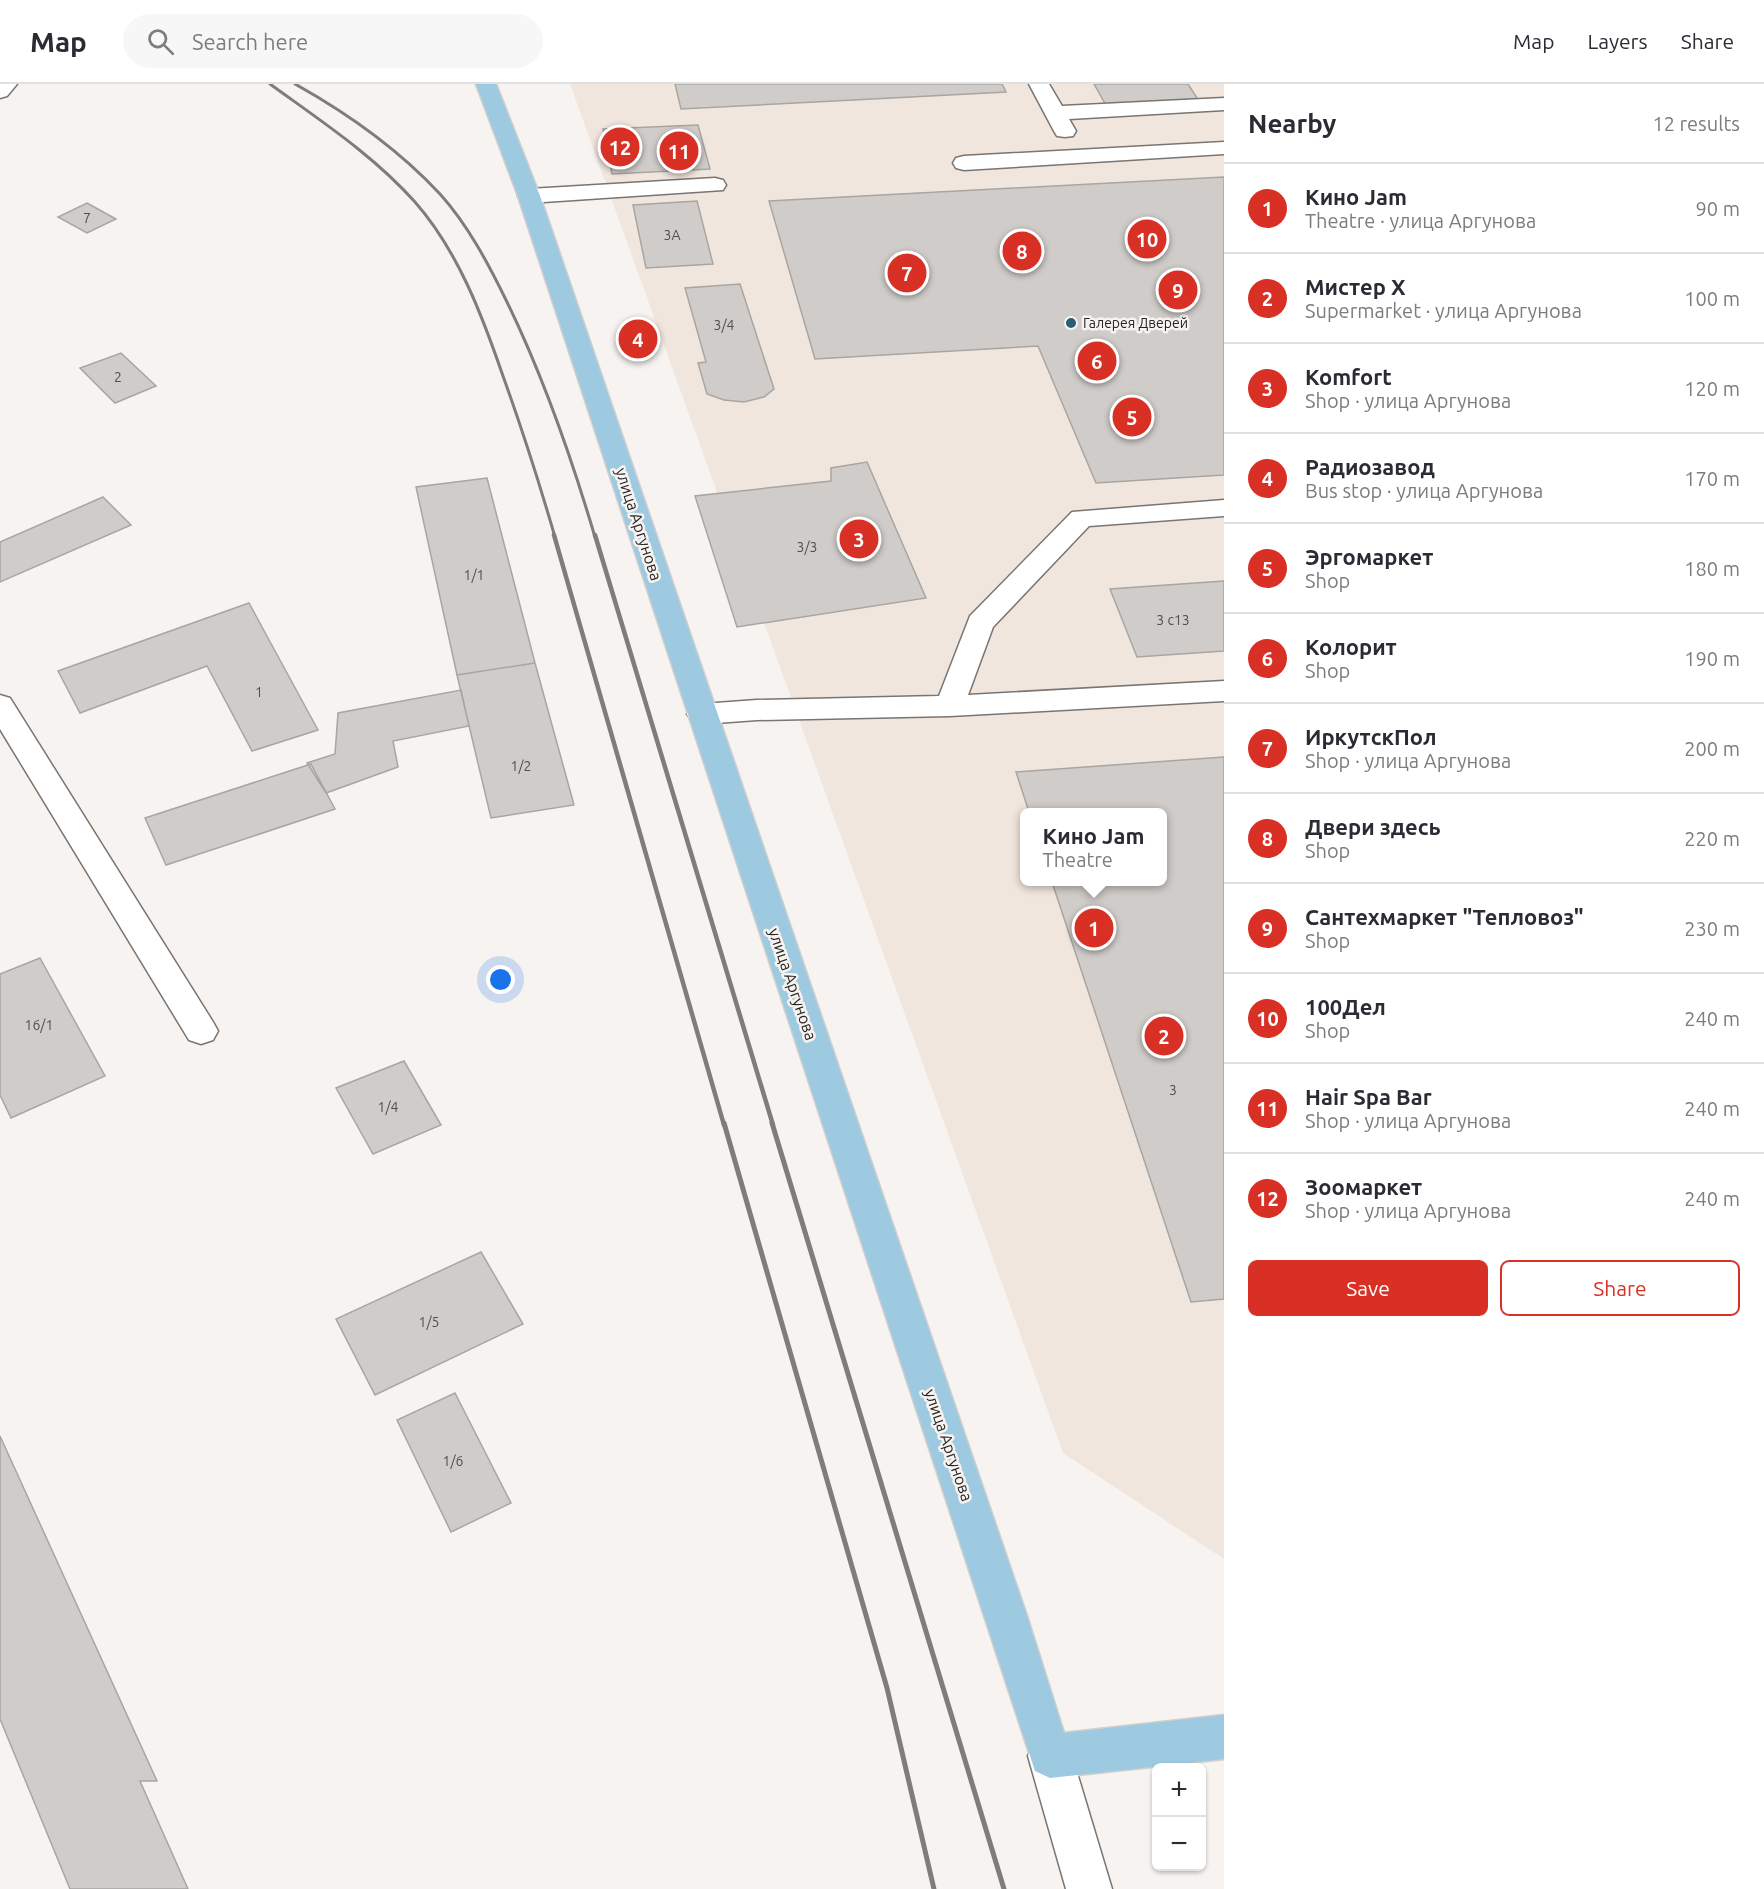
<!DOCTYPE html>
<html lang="en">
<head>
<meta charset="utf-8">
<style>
	:root { --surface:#fff; --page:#f7f7f7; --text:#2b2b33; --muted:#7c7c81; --line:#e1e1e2; --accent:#d93025 }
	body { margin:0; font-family:Ubuntu,sans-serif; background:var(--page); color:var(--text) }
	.controls { position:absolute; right:18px; bottom:18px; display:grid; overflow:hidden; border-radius:9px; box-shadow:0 2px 4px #0004 }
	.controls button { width:54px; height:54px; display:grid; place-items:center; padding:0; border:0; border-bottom:2px solid var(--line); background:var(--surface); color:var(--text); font:30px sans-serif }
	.you { position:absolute; left:501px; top:896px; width:21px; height:21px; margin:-15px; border:4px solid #fff; border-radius:50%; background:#1a73e8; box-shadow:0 0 0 9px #1a73e833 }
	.badge { display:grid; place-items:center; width:39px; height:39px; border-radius:50%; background:var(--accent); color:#fff; font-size:20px; font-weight:700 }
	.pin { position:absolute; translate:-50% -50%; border:3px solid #fff; box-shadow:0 2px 6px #0006 }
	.popup { position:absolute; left:1020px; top:724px; width:147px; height:78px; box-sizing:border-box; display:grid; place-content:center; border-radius:9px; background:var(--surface); filter:drop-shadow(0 2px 4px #0005); font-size:20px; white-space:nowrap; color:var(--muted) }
	.popup b { font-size:22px; color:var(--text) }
	.popup::after { content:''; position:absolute; left:50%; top:100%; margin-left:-12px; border:12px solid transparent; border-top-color:var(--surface) }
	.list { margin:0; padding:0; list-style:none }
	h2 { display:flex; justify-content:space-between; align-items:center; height:78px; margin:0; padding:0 24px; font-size:26px }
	h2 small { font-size:20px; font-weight:400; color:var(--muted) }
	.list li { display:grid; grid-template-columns:39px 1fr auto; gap:18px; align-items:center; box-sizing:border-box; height:90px; padding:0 24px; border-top:2px solid var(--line) }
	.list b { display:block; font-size:22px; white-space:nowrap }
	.list p { margin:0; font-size:20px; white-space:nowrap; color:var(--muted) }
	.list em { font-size:20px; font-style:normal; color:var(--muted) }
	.actions { display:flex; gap:12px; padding:18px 24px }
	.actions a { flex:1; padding:14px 0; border:2px solid var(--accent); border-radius:9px; text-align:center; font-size:21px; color:var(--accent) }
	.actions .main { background:var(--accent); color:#fff }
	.icon { flex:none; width:33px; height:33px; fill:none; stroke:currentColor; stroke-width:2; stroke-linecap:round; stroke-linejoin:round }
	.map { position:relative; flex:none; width:1224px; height:1805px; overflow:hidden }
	header { display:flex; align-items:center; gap:36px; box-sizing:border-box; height:84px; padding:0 30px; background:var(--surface); border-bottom:2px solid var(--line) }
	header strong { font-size:28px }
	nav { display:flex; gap:33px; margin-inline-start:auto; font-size:21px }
	.search { width:420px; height:54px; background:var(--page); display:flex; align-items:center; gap:15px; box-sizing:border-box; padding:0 21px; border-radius:33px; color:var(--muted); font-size:22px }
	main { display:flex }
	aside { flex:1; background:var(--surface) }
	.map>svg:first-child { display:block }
</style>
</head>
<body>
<header>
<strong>Map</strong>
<div class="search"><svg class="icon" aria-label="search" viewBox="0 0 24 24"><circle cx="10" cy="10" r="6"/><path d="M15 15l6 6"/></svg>Search here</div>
<nav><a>Map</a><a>Layers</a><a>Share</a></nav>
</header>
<main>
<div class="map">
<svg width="1224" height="1805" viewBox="0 0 1224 1805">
	<rect width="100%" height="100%" fill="#f7f3f0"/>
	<!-- built -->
	<path fill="#f1e6de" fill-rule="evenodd" d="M570,0H1224V1475L1063,1369ZM1025,728H1163V798H1025Z"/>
	<!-- building -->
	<path fill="#cfccc9" stroke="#a8a5a2" stroke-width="1.5" d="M675,0H1002L1006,8L681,25Z
		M1094,0H1188L1201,20L1107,23Z
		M698,41L710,85L612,90L603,45Z
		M1224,93V391L1096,399L1038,262L815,275L769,117Z
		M697,117L713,180L646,184L633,121Z
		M87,119L116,135L87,149L58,133Z
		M740,200L774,305L764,313L744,318L724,316L707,310L698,279L706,278L685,204Z
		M121,269L156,302L115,319L80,284Z
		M867,378L926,514L737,543L695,412L831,397V384Z
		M487,394L535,579L457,591L416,403Z
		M103,413L131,441L0,498V458Z
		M1224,497V567L1137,573L1110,505Z
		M249,519L318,646L252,667L207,582L80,629L58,587Z
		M535,579L574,721L491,734L457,591Z
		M461,606L469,642L393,657L398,683L326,709L307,679L335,670L338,629Z
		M1224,673V1215L1191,1218L1052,798H1163V728H1029L1016,688Z
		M311,680L335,725L166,781L145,734Z
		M40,874L105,992L11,1034L0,1011V890Z
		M404,977L441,1041L373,1070L336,1004Z
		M481,1168L523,1240L375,1311L336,1235Z
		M455,1309L511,1419L451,1448L397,1336Z
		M0,1352L157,1697H140L188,1805H70L0,1635Z"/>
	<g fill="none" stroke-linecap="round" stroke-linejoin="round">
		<!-- minor casing -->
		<g stroke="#787572" stroke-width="3">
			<path id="minor" d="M0,0H17L7,12L0,14Z
				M1029,0H1049L1062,22L1224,14V26L1069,35L1076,47L1073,52L1065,53L1057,52L1054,47Z
				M1224,58V70L964,86L956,84L953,79L956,74L964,72Z
				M715,94L723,96L726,101L723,106L529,119L521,117L518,112L521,107L529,105Z
				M1224,416V432L1089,442L993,543L968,611L1224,597V617L950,632L757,636L702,640L692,637L687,630L692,623L702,620L757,616L939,612L970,532L1072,428Z
				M0,611L10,614L213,938L218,947L213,956L201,960L189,956L0,645Z
				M1050,1650L1065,1657L1072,1672L1112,1805H1066L1028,1672L1035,1657Z"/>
		</g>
		<!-- major casing -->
		<g stroke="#cfcfcf" stroke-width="3">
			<path id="major" d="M476,0H496L540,112L1027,1532L1064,1649L1224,1631V1675L1050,1694L1035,1687L518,112Z"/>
		</g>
		<!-- minor -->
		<use href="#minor" fill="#fff" fill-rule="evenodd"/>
		<!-- major -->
		<use href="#major" fill="#9dcae0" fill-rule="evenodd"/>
		<!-- rail-far2 -->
		<path stroke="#7f7c7a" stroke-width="3" d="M270,0C321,37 373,71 415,118C458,167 482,231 503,292C522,345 539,398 555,453
			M295,0C347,29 399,66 440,110C468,141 489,181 507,218C544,294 571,372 595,453"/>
		<!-- rail-far1 -->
		<path stroke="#7f7c7a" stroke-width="4.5" d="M554,451L724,1041
			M595,451L773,1041"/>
		<!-- rail -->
		<path stroke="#7f7c7a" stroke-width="5" d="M724,1039L887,1604L934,1805
			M772,1039L1004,1805"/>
	</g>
	<!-- markers -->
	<circle fill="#285e79" stroke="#f7f3f0" stroke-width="2" cx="1071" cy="239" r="6"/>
	<g text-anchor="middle" stroke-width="5" stroke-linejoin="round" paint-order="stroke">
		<!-- number labels -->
		<g font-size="14" fill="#514f4d">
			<text x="87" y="139">7</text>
			<text x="672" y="156">3А</text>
			<text x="724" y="246">3/4</text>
			<text x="118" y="298">2</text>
			<text x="807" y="468">3/3</text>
			<text x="474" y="496">1/1</text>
			<text x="1173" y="541">3 с13</text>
			<text x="259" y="613">1</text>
			<text x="521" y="687">1/2</text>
			<text x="39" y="946">16/1</text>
			<text x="1173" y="1011">3</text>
			<text x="388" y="1028">1/4</text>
			<text x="429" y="1243">1/5</text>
			<text x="453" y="1382">1/6</text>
		</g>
		<!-- far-poi labels -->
		<g font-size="14" fill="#272524" stroke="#f7f3f0" text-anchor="start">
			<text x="1083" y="244">Галерея Дверей</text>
		</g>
		<!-- street labels -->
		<g font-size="16" fill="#272524" stroke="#f7f3f0">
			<text transform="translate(639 440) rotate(72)" y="6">улица Аргунова</text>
			<text transform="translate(793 900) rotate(71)" y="6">улица Аргунова</text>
			<text transform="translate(949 1361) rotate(71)" y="6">улица Аргунова</text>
		</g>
	</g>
</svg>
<div class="controls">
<button>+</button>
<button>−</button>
</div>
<div class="you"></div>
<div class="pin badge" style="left:1094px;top:844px">1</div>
<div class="popup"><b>Кино Jam</b>Theatre</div>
<div class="pin badge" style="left:1164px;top:952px">2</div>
<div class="pin badge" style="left:859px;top:455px">3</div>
<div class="pin badge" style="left:638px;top:255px">4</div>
<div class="pin badge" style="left:1132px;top:333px">5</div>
<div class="pin badge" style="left:1097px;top:277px">6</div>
<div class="pin badge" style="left:907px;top:189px">7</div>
<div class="pin badge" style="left:1022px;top:167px">8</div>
<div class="pin badge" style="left:1178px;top:206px">9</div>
<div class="pin badge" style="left:1147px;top:155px">10</div>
<div class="pin badge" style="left:679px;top:67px">11</div>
<div class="pin badge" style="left:620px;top:63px">12</div>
</div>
<aside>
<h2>Nearby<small>12 results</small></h2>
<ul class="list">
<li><span class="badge">1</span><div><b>Кино Jam</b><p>Theatre · улица Аргунова</p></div><em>90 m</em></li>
<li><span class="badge">2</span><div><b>Мистер Х</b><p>Supermarket · улица Аргунова</p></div><em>100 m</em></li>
<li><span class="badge">3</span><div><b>Komfort</b><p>Shop · улица Аргунова</p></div><em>120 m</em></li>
<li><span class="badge">4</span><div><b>Радиозавод</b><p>Bus stop · улица Аргунова</p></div><em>170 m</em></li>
<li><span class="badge">5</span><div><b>Эргомаркет</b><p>Shop</p></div><em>180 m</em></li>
<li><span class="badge">6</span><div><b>Колорит</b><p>Shop</p></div><em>190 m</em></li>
<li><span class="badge">7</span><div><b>ИркутскПол</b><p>Shop · улица Аргунова</p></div><em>200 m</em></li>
<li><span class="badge">8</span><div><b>Двери здесь</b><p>Shop</p></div><em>220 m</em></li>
<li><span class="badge">9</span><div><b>Сантехмаркет &quot;Тепловоз&quot;</b><p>Shop</p></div><em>230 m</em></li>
<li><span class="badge">10</span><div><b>100Дел</b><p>Shop</p></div><em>240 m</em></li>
<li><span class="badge">11</span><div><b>Hair Spa Bar</b><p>Shop · улица Аргунова</p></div><em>240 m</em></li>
<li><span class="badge">12</span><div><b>Зоомаркет</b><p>Shop · улица Аргунова</p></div><em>240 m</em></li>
</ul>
<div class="actions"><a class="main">Save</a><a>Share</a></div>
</aside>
</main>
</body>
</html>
